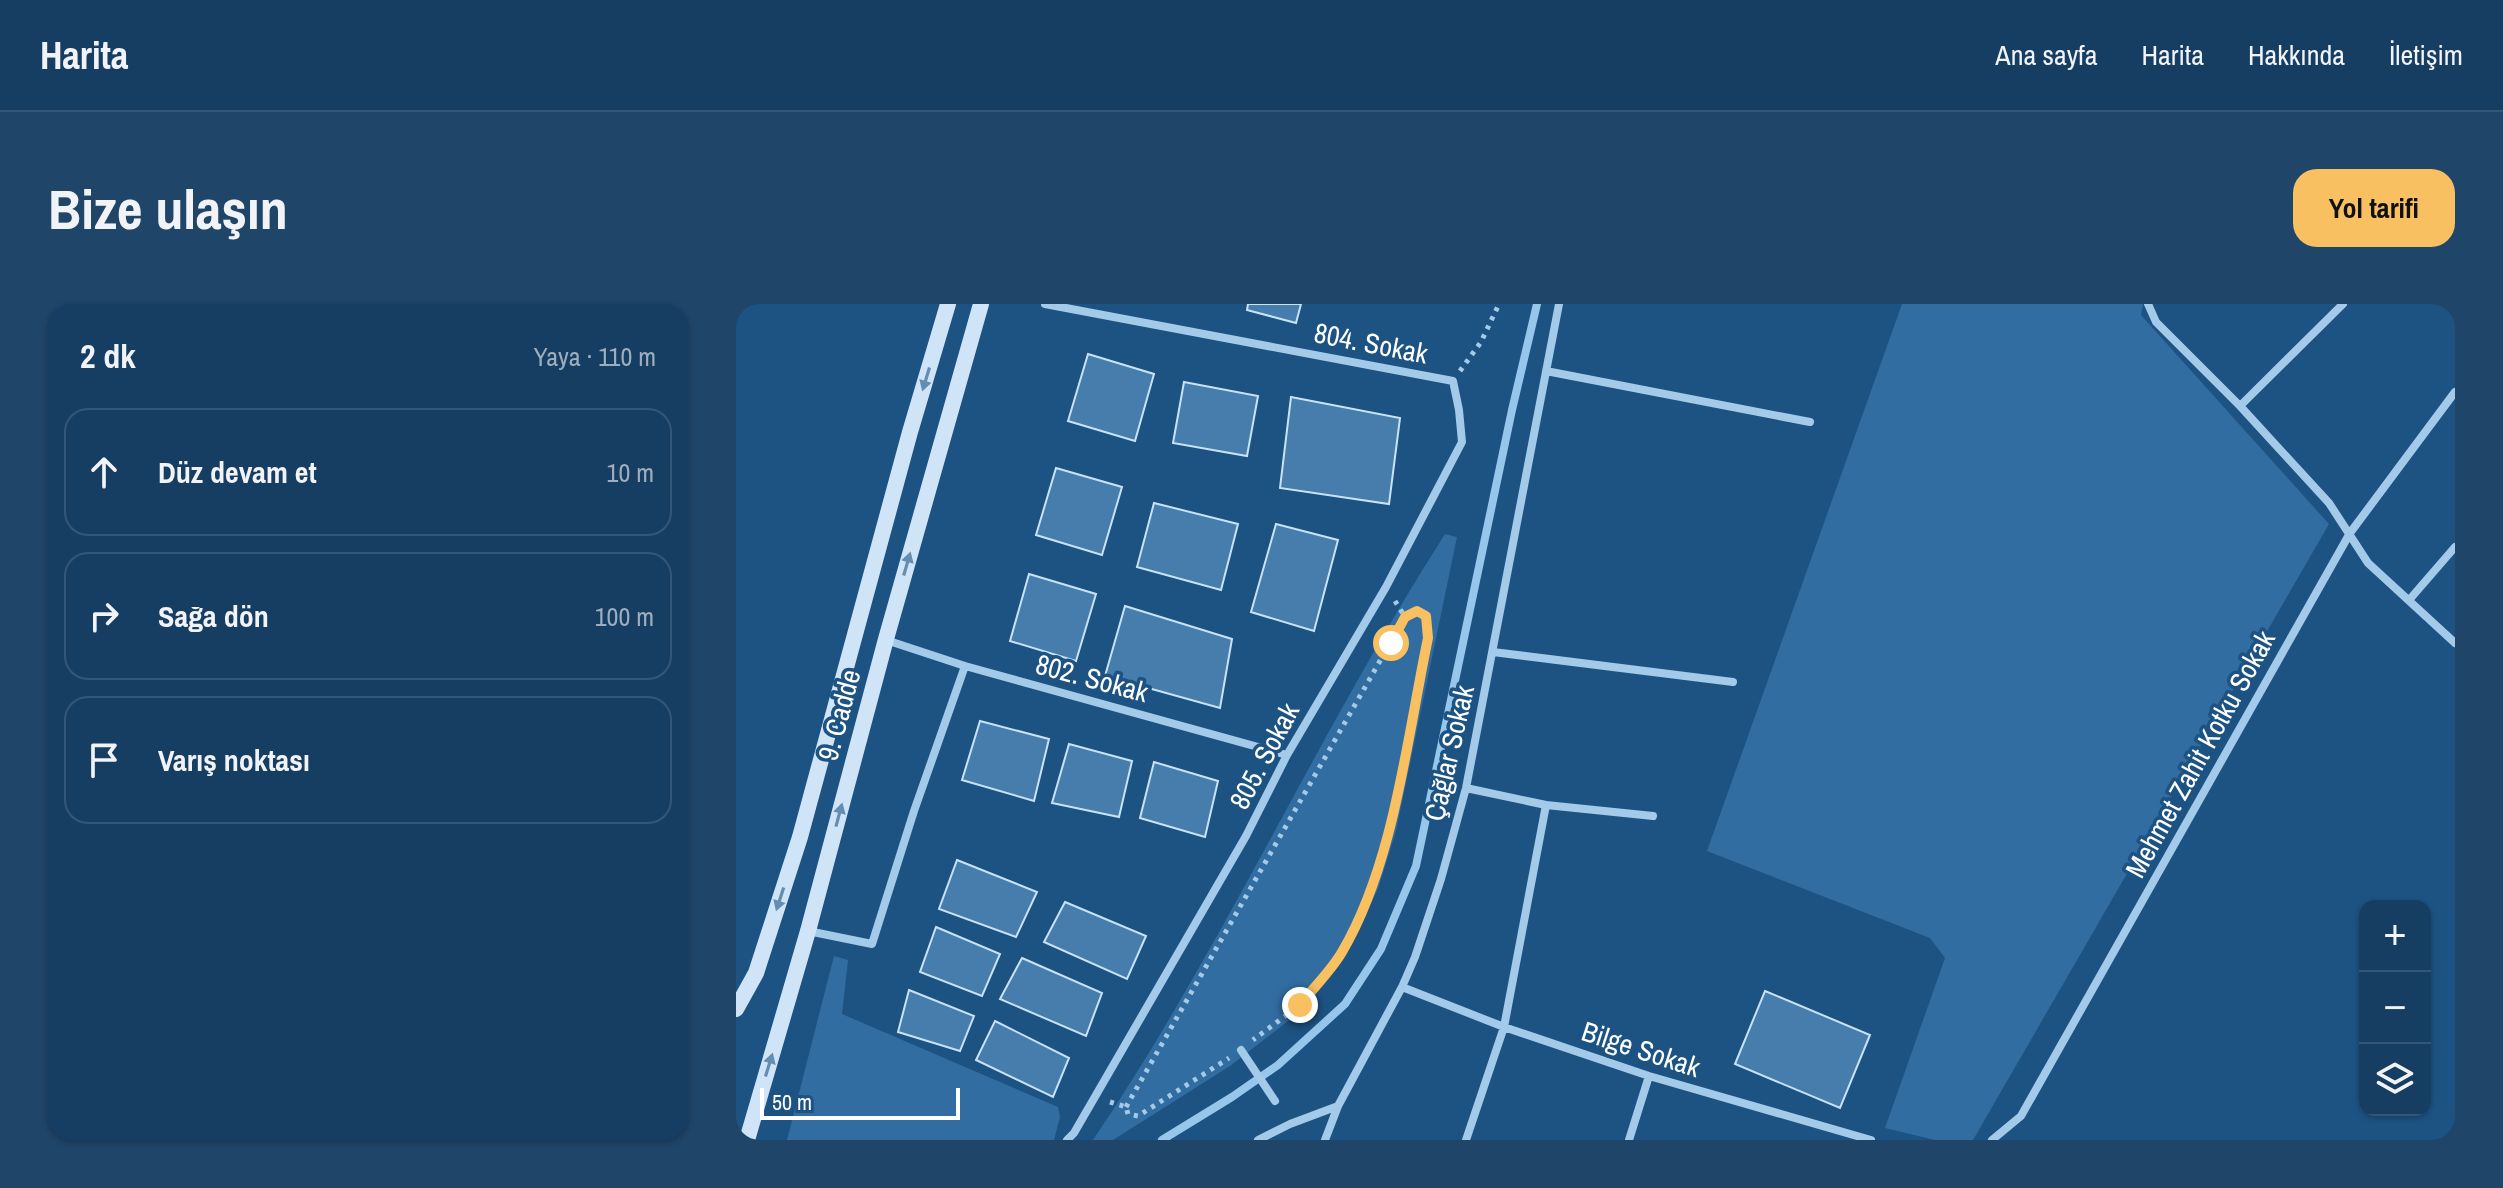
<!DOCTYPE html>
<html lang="tr">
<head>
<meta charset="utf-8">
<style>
	:root { --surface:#163e62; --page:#1f4568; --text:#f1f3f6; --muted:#9eaebe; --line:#355777; --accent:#f9c062 }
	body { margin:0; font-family:"Archivo Narrow",sans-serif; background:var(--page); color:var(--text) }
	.controls { position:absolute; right:24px; bottom:24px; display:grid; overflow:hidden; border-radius:16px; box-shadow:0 2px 6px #0004 }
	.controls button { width:72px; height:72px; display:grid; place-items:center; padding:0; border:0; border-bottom:2px solid var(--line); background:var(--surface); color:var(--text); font:40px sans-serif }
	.scale { position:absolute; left:24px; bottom:20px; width:200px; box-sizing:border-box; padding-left:8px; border:4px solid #fff; border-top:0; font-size:22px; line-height:28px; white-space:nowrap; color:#fff; -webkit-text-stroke:6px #1d5383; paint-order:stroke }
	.stop { position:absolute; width:24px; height:24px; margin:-18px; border:6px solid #f9c062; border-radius:50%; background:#fff }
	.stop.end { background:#f9c062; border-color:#fff; box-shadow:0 2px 8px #0008 }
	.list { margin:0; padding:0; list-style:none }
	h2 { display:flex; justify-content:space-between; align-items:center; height:104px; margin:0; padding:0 32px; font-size:34px }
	h2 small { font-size:26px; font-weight:400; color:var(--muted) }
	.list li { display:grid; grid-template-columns:52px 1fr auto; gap:24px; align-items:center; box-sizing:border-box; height:128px; margin:0 16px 16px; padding:0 16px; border:2px solid var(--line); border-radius:24px }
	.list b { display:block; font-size:30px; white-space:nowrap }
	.list em { font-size:26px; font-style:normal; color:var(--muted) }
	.icon { flex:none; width:44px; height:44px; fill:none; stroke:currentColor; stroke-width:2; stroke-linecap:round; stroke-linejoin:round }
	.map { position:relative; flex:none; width:1719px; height:836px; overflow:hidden; border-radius:24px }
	header { display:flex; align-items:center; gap:48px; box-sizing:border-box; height:112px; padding:0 40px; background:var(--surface); border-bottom:2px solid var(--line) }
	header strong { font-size:38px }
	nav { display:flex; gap:44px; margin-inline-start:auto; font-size:28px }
	.intro { display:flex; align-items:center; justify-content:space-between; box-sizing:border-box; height:192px; padding:0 48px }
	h1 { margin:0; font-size:56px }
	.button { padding:20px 36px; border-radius:24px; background:var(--accent); color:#111; font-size:28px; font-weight:700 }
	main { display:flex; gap:48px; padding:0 48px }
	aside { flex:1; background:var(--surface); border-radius:24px; box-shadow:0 2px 6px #0004 }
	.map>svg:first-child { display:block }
</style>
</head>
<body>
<header>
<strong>Harita</strong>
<nav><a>Ana sayfa</a><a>Harita</a><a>Hakkında</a><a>İletişim</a></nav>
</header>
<div class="intro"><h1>Bize ulaşın</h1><a class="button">Yol tarifi</a></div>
<main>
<aside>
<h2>2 dk<small>Yaya · 110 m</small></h2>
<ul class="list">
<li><svg class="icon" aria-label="ahead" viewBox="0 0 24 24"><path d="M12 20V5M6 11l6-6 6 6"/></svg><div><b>Düz devam et</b></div><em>10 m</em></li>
<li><svg class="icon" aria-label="right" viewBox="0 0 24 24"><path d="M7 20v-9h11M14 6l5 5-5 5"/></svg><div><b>Sağa dön</b></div><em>100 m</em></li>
<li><svg class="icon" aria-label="arrive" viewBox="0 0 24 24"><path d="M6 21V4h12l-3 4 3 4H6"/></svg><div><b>Varış noktası</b></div></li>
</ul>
</aside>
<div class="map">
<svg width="1719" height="836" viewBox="0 0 1719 836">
	<rect width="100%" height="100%" fill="#1d5383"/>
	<!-- green -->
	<path fill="#316da1" d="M1166,0H1407L1405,11L1593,220L1237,836H1199L1149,824L1209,654L1194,634L971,547Z
		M709,230L721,233L660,527L642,585L608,652L565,707L494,762L377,836H357C488,642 583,427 709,230Z
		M98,652L112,656L106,710L322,803L324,813L318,836H51Z"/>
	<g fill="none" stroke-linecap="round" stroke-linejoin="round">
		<!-- stream -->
		<path stroke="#97c6eb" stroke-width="8" d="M426,836L496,793L542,761L609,700L645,645L680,562L776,106L801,0"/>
	</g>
	<!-- building -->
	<path fill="#467dac" stroke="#c8e2f7" stroke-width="2" d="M512,0H565L560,19L511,6Z
		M352,50L418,70L399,137L332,117Z
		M448,78L522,92L511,152L437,139Z
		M555,93L664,114L653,200L544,184Z
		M320,164L386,183L366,251L300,231Z
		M418,199L502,220L485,286L401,263Z
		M540,220L602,236L578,327L515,308Z
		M293,270L360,290L340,357L274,337Z
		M389,302L496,335L484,404L369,372Z
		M244,417L313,435L298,497L226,476Z
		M333,440L396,457L383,513L316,499Z
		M418,458L482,477L469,533L404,514Z
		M221,556L301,588L280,633L203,605Z
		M329,598L410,632L391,675L308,638Z
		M200,623L264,650L246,692L184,668Z
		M286,654L366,689L350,732L264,695Z
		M173,686L238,712L224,747L162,728Z
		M1029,687L1134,731L1104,804L999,760Z
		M259,717L333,754L317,793L240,756Z"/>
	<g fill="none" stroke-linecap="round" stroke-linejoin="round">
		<!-- path -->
		<path stroke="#a4caea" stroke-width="5" stroke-dasharray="4 6" stroke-linecap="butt" d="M724,67L745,38L763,0
			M659,297L669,313
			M374,798L390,803L392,810L402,812L493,754
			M390,803L669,313L681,307L690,312L692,334L657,504L637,582L605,649L564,701L517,736"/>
		<!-- street -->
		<path stroke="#a4caea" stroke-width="8" d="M309,0L717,77L723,106L726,138L650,283L551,451L510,532L338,829L331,836
			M1412,0L1420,18L1504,102L1593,199L1632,259L1719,339
			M1714,0L1719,3
			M810,67L1074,118
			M1504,102L1607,0
			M1674,295L1719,243
			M150,336L229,362L551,451
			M757,348L997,378
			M730,484L810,501L917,512
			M72,627L136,640L178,507L229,362
			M666,683L768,723L913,772L1135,836
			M505,746L539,797
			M522,836L554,820L602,802L666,683L679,653L705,575L730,484L823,0
			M589,836L602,802
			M730,836L768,723L810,501
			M893,836L913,772
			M1256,836L1285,812L1614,229L1719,88"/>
		<!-- secondary -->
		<path stroke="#cfe4f7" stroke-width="16" d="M0,705L20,669L64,533L174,128L212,0
			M11,836L72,627L150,335L245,0"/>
	</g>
	<!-- one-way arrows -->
	<defs><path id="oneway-solid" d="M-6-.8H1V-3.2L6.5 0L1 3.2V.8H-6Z" transform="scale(2)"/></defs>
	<g fill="#648db1">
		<use href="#oneway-solid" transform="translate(190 75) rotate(107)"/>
		<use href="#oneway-solid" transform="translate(171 260) rotate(-74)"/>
		<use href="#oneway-solid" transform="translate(103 511) rotate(-75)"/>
		<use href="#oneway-solid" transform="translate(44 595) rotate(108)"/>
		<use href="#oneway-solid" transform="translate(33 761) rotate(-73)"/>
	</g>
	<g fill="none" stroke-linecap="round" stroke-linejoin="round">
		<!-- route -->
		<path stroke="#f9c062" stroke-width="10" d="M564,701C577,684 595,667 606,648C658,560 671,434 692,334L690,312L681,307L669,313L655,339"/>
	</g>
	<g text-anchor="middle" stroke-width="7" stroke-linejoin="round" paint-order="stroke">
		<!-- street labels -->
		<g font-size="28" fill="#fff" stroke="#1d5383">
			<text transform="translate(635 39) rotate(11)" y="10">804. Sokak</text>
			<text transform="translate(356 374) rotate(15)" y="10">802. Sokak</text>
			<text transform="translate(103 411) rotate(-75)" y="10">9. Cadde</text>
			<text transform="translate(713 449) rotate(-77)" y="10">Çağlar Sokak</text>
			<text transform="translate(1464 450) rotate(-61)" y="10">Mehmet Zahit Kotku Sokak</text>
			<text transform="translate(528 452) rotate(-62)" y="10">805. Sokak</text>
			<text transform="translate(905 745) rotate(18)" y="10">Bilge Sokak</text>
		</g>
	</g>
</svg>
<div class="controls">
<button>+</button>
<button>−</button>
<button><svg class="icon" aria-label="layers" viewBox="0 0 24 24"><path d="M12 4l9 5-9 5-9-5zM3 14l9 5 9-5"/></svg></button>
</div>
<div class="scale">50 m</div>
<div class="stop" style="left:655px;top:339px"></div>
<div class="stop end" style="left:564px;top:701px"></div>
</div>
</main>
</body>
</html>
